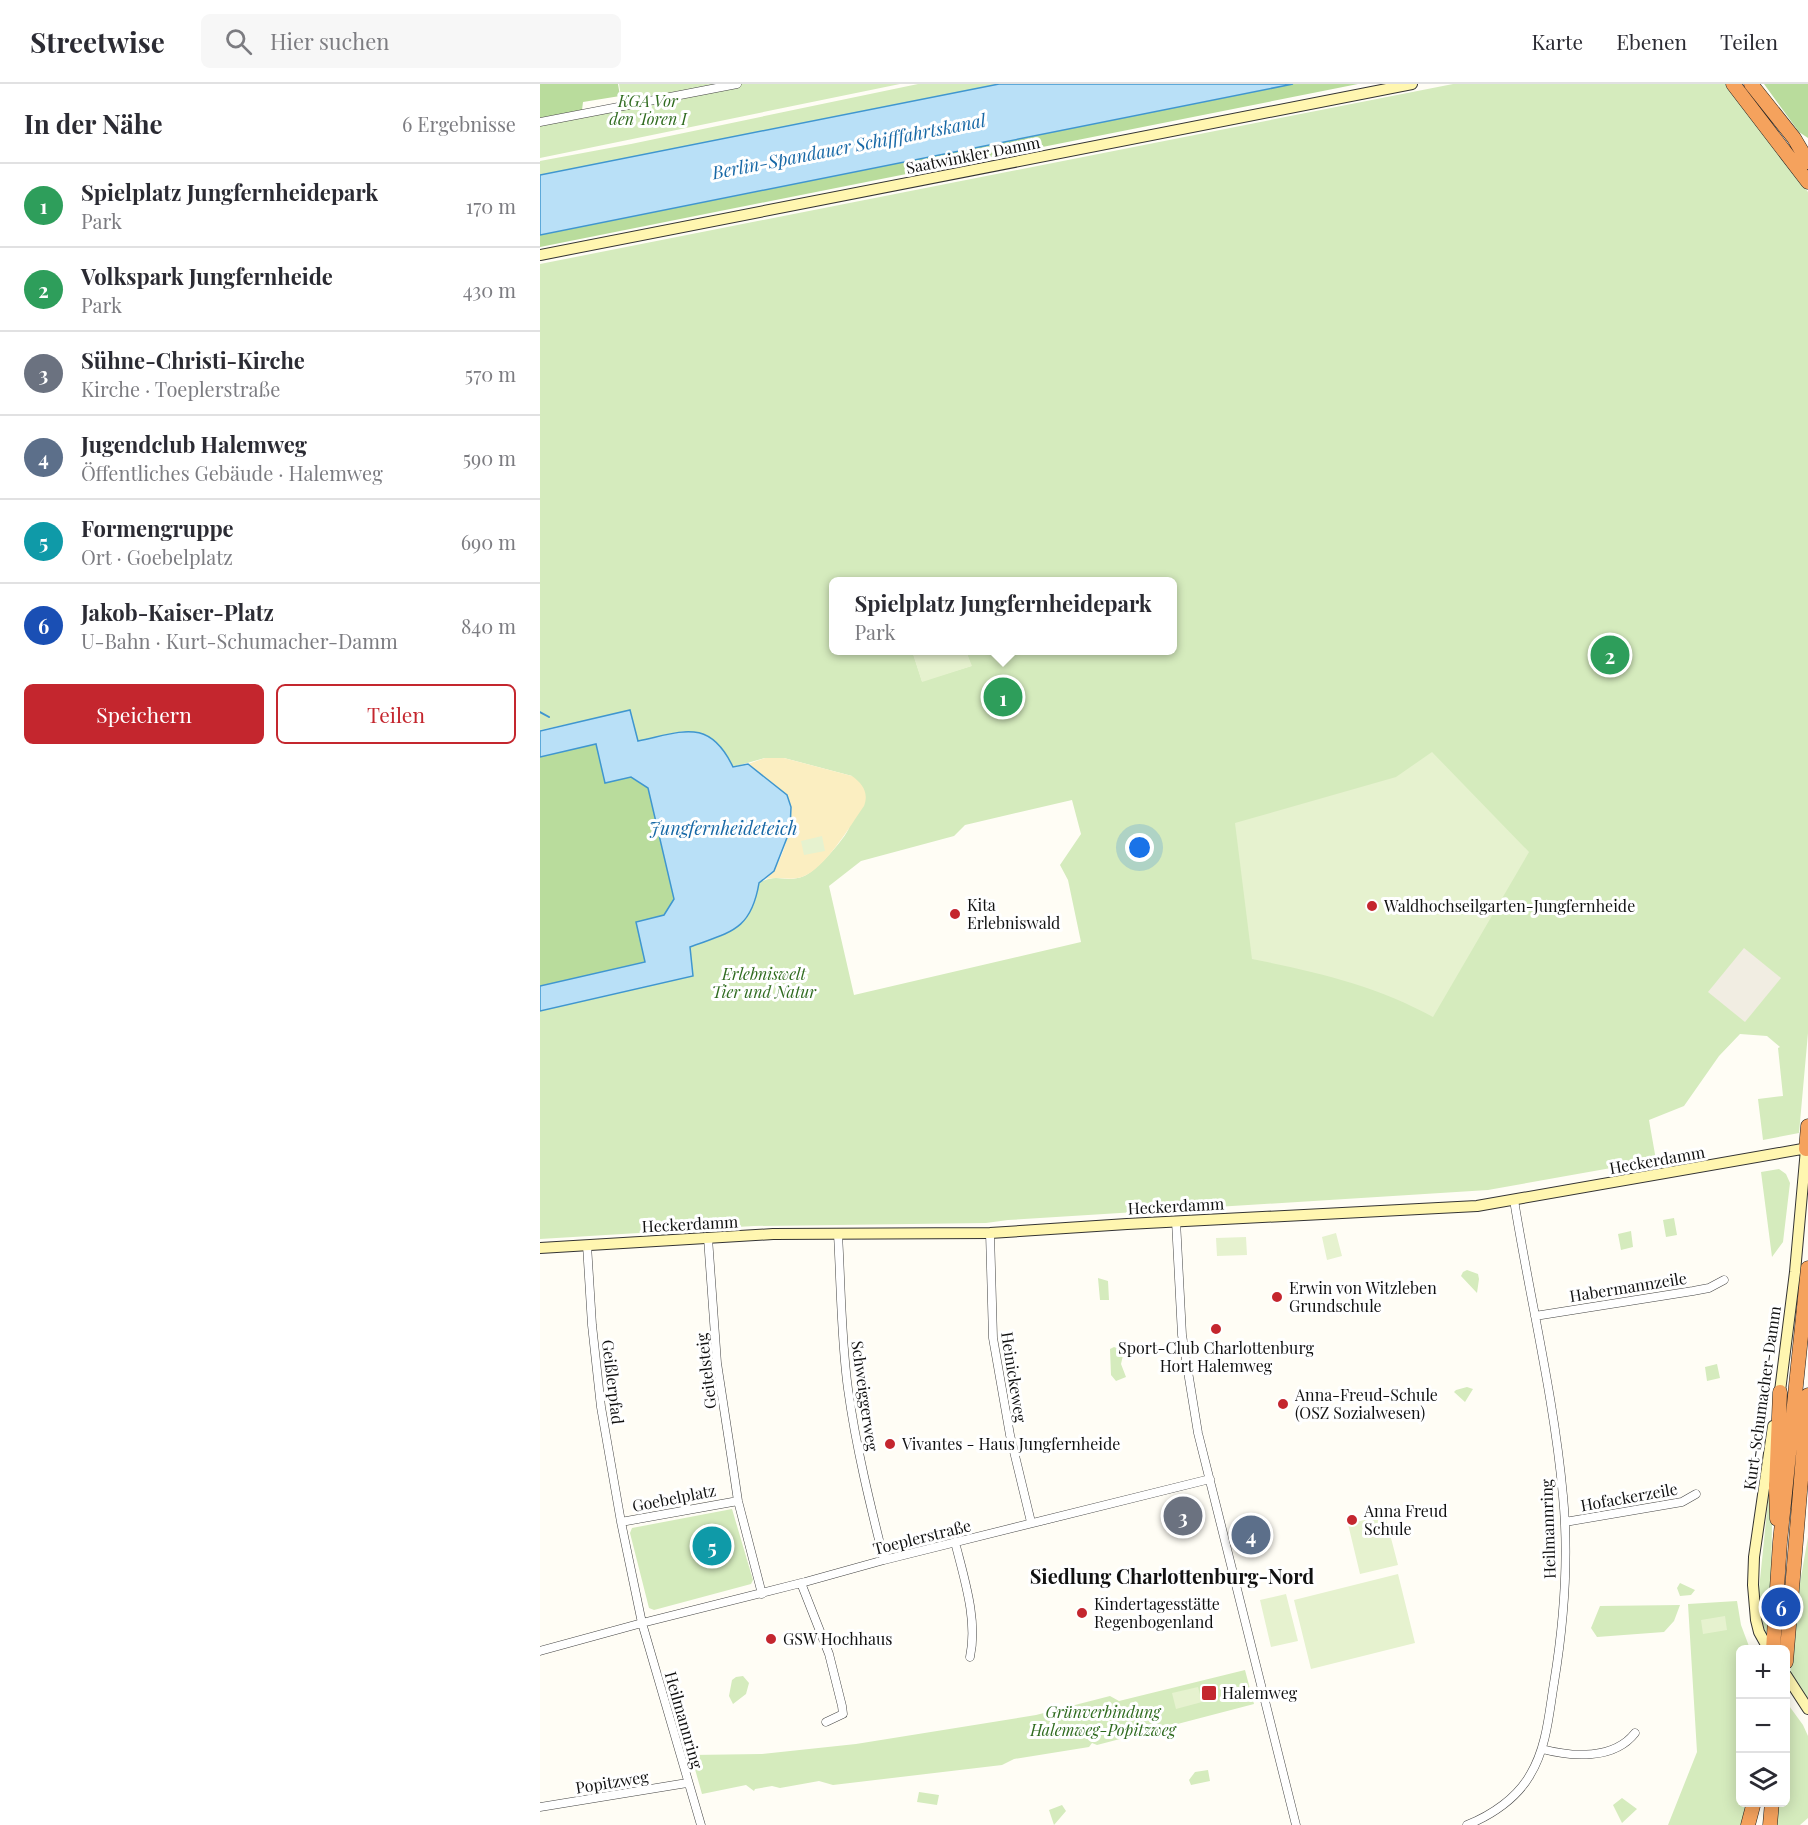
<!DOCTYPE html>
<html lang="de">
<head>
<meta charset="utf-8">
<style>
	:root { --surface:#fff; --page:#f7f7f7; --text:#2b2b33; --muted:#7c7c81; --line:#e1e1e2; --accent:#c4262e }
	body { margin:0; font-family:"Playfair Display",serif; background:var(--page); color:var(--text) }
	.controls { position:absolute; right:18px; bottom:18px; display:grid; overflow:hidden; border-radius:9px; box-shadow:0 3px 15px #0003 }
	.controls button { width:54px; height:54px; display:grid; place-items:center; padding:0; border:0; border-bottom:2px solid var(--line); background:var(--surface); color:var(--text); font:30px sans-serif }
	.you { position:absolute; left:600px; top:764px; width:21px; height:21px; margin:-15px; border:4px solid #fff; border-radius:50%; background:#1a73e8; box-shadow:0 0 0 9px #1a73e833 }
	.badge { display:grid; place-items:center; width:39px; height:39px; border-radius:50%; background:var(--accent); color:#fff; font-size:20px; font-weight:700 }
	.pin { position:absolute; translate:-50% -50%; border:3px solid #fff; box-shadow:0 2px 6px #0006 }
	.popup { position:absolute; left:289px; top:493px; width:348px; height:78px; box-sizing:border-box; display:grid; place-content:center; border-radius:9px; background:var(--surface); filter:drop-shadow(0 2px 4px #0005); font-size:20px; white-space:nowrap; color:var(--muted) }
	.popup b { font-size:22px; color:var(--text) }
	.popup::after { content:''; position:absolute; left:50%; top:100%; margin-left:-12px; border:12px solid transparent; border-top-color:var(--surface) }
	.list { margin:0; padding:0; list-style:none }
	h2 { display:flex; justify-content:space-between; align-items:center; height:78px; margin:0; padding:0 24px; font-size:26px }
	h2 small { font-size:20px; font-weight:400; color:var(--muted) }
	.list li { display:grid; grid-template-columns:39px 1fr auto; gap:18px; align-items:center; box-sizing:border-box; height:84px; padding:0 24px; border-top:2px solid var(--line) }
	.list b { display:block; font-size:22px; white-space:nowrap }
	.list p { margin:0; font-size:20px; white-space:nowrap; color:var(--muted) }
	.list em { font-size:20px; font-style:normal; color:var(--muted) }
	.actions { display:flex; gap:12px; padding:18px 24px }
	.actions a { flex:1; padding:14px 0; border:2px solid var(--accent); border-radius:9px; text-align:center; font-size:21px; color:var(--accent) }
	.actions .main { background:var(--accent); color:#fff }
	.icon { flex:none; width:33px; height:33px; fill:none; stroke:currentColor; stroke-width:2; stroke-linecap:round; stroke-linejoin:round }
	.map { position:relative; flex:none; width:1268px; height:1741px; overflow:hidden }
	header { display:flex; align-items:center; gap:36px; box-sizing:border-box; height:84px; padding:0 30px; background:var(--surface); border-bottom:2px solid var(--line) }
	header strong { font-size:28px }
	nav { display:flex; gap:33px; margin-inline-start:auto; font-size:21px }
	.search { width:420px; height:54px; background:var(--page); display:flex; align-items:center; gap:15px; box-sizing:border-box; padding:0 21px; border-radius:9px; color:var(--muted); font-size:22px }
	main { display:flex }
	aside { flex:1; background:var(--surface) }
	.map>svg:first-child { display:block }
</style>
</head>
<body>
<header>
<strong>Streetwise</strong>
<div class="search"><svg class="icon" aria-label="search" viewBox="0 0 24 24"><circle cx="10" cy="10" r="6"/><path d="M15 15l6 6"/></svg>Hier suchen</div>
<nav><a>Karte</a><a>Ebenen</a><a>Teilen</a></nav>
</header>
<main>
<aside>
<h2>In der Nähe<small>6 Ergebnisse</small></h2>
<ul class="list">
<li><span class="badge" style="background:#2e9e5b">1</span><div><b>Spielplatz Jungfernheidepark</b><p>Park</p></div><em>170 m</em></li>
<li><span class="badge" style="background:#2e9e5b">2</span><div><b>Volkspark Jungfernheide</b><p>Park</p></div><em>430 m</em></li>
<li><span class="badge" style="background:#6b7280">3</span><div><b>Sühne-Christi-Kirche</b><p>Kirche · Toeplerstraße</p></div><em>570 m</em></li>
<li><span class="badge" style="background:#5c6f8a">4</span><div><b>Jugendclub Halemweg</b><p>Öffentliches Gebäude · Halemweg</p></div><em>590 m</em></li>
<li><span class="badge" style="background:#0f9aa8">5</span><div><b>Formengruppe</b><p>Ort · Goebelplatz</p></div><em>690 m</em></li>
<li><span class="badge" style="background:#1a4fb4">6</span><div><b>Jakob-Kaiser-Platz</b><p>U-Bahn · Kurt-Schumacher-Damm</p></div><em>840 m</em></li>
</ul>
<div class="actions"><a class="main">Speichern</a><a>Teilen</a></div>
</aside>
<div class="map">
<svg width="1268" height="1741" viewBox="0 0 1268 1741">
	<rect width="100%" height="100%" fill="#fffdf5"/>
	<!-- green -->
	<path fill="#d5ebbd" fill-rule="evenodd" d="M79,0H360L0,74V36L82,19Z
		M378,0H459L0,91V77L91,60Z
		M913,0H1187L1268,108V949L1259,1049L1223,1056L1218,1015L1243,1012L1238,964L1240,963L1227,952L1200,950L1179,972L1144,1022L1109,1036L1116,1076L948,1106L468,1136L446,1139L214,1142L0,1155V927L153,892L150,863C190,849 211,846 219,799C238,788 245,800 264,792C275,788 305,755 309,744C312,735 311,703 312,692L244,674H225L193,683L144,647L98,657L90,627L0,646V180ZM294,498H632V566L426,567L431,582L382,597L372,566H294ZM532,716L541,750L520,781L528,796L541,858L314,911L289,802L321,777L414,752L425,741Z
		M1239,1085L1246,1090L1250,1099L1243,1158L1232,1173L1221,1088Z
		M1134,1134L1137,1151L1126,1153L1123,1136Z
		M1091,1147L1093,1163L1081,1166L1078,1150Z
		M927,1186L938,1190L939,1195L937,1209L921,1192L923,1188Z
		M558,1194L568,1197L569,1216H560Z
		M574,1263L584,1267L581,1280L586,1293L576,1297L571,1291L570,1265Z
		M1177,1280L1180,1294L1167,1297L1165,1283Z
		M927,1303L933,1305L925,1318L914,1308L916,1306Z
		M1233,1369L1231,1507L1226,1553L1218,1515Z
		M192,1425L213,1496L211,1500L114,1526L109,1524L90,1449L92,1444Z
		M1268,1453V1615L1250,1591L1257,1516Z
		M1140,1499L1155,1506L1151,1511L1140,1512L1137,1504Z
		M1197,1517L1201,1541L1210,1565L1200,1566V1718L1207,1719L1203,1738L1202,1741H1128L1157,1668L1148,1520Z
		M1140,1521L1134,1537L1124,1548L1057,1553L1051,1544L1060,1522Z
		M705,1586L714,1620L557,1661L552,1659L549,1663L474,1675L462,1681L293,1701L279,1697L240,1704L232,1702L215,1705L214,1707L206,1701L162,1710L151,1671L222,1670L316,1660L496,1631L570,1612L579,1617Z
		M203,1592L209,1599L206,1610L193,1620L189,1612L192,1596L196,1593Z
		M1247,1619L1263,1641L1268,1652V1734L1260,1741H1236L1238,1719L1246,1718Z
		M668,1686L670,1697L651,1701L649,1696L655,1688Z
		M379,1708L399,1711L397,1721L377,1718Z
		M1082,1714L1097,1725L1082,1739L1073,1721Z
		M522,1721L526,1727L514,1741L509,1726Z"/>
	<!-- forest -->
	<path fill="#b9dc9c" d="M0,0H78L80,12L43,18L42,26L0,34Z
		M753,0H818L0,163V151Z
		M1224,0H1268V54L1259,48Z
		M56,660L91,693L108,704L134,815L124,831L105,878L0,902V673Z"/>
	<!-- sand -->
	<path fill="#fbeec1" d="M225,674H244L312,692C323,700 329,709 324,722C310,742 285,785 262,793C249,797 239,792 226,795C244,778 250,748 251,723L208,680Z"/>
	<!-- pitch -->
	<path fill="#e6f2cf" d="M372,567H426L432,582L382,598Z
		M892,668L989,768L893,933C835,901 776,888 712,875L695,739L856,693Z
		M282,752L285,767L264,771L261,757Z
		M796,1149L802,1172L787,1176L782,1153Z
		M706,1153L707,1171L677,1172L676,1154Z
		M845,1431L858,1481L820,1490L808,1440Z
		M858,1490L875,1559L771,1585L754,1516Z
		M746,1510L758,1557L731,1563L720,1516Z
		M1185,1532L1187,1546L1163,1550L1161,1536Z
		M658,1603L662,1618L636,1625L632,1609Z"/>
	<!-- plaza -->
	<path fill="#f1ede2" d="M1204,864L1241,894L1205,938L1168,908Z"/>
	<!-- water -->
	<path fill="#b9e0f7" stroke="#3f96cf" stroke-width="1.5" d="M459,0H753L0,151V91Z
		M90,626L98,657C142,648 169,633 193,683L208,680L247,711L251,723L250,746L234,787L219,799C211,847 190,848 150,863L153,892L0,927V902L105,878L96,838L124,831L134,815L108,704L91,693L65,699L56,660L0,673V647Z"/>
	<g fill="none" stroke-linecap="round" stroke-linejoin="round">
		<!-- stream -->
		<path stroke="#3f96cf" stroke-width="2" d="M0,628L9,633"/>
		<!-- street casing -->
		<g stroke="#444" stroke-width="9">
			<path id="street" d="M0,38L197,0
				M636,1137L642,1251L658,1349L756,1741
				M450,1149L453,1254L470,1351L491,1438
				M298,1150C301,1202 301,1254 308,1305C316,1363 330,1420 344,1476
				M168,1154L177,1279L194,1390L198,1417L222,1510
				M47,1161L52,1241L61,1323L81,1438L102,1539L161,1741
				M995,1232L1153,1207L1169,1204L1184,1196
				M81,1438L198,1417
				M1025,1438L1142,1418L1156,1410
				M415,1458C424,1494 438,1536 430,1573
				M261,1499L289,1570L302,1622L303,1630L286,1638
				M0,1567L102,1539L265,1498L344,1476L670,1395
				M1002,1665C1032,1673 1074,1676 1095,1649
				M0,1723L147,1699
				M927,1741C952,1731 977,1714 990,1691C1007,1663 1009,1629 1014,1599C1024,1538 1029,1474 1023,1412C1014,1313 990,1215 974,1116"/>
		</g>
		<!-- secondary casing -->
		<g stroke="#333" stroke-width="12">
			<path id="secondary" d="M0,171L872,0
				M0,1164L233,1150L450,1149L587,1140L937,1122L1268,1064
				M1239,1315L1255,1188L1266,1065
				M1229,1566L1219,1548L1216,1536L1213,1501L1214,1473L1233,1342
				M1246,1591L1268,1625"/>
		</g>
		<!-- highway casing -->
		<g stroke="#222" stroke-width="15">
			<path id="highway" d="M1193,0L1268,98
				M1211,0L1254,54L1268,78
				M1266,1065L1268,1042
				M1237,1435L1236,1404L1240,1308
				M1233,1566L1240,1458L1268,1184
				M1246,1578L1268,1311
				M1208,1741L1214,1718
				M1230,1741L1232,1718"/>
		</g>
		<!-- street -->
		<use href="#street" stroke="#fff" stroke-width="8"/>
		<!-- secondary -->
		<use href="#secondary" stroke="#fff6b0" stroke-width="10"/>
		<!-- highway -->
		<use href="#highway" stroke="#f5a25d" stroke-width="14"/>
	</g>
	<!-- markers -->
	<g fill="#c4262e" stroke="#fff" stroke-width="2">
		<circle cx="832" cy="822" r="6"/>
		<circle cx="415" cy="830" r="6"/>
		<circle cx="737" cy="1213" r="6"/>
		<circle cx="676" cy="1245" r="6"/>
		<circle cx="743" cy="1320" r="6"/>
		<circle cx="350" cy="1360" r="6"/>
		<circle cx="812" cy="1436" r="6"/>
		<circle cx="542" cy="1529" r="6"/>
		<circle cx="231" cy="1555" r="6"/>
		<rect x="661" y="1601" width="16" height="16" rx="3"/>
	</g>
	<g text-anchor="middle" stroke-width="6" stroke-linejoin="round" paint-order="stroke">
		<!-- park labels -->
		<g font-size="16" font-style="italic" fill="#2f6b1f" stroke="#fff">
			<text x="108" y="23">KGA Vor<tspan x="108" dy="18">den Toren I</tspan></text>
			<text x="224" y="896">Erlebniswelt<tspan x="224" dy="18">Tier und Natur</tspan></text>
			<text x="563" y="1634">Grünverbindung<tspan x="563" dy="18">Halemweg-Popitzweg</tspan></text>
		</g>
		<!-- street labels -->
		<g font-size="16" fill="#111" stroke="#fff">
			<text transform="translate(433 71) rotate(-11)" y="6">Saatwinkler Damm</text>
			<text transform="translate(1117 1076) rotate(-10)" y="6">Heckerdamm</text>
			<text transform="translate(636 1122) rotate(-3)" y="6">Heckerdamm</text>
			<text transform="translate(150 1140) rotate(-3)" y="6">Heckerdamm</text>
			<text transform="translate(1088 1203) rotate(-9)" y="6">Habermannzeile</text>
			<text transform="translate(166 1287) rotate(-97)" y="6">Geitelsteig</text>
			<text transform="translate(474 1293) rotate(81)" y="6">Heinickeweg</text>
			<text transform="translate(73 1298) rotate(83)" y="6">Geißlerpfad</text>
			<text transform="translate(325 1312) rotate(82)" y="6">Schweiggerweg</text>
			<text transform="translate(1222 1314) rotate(-82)" y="6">Kurt-Schumacher-Damm</text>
			<text transform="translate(1089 1413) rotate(-10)" y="6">Hofackerzeile</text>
			<text transform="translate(134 1414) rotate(-11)" y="6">Goebelplatz</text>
			<text transform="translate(1008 1445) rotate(-92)" y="6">Heilmannring</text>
			<text transform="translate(382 1453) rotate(-14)" y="6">Toeplerstraße</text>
			<text transform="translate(144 1636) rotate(74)" y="6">Heilmannring</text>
			<text transform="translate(72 1698) rotate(-9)" y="6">Popitzweg</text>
		</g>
		<!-- poi labels -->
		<g font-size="16" fill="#111" stroke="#fff" text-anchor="start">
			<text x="427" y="827">Kita<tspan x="427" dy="18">Erlebniswald</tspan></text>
			<text x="844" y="828">Waldhochseilgarten-Jungfernheide</text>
			<text x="749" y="1210">Erwin von Witzleben<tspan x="749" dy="18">Grundschule</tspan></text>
			<text x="676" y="1270" text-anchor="middle">Sport-Club Charlottenburg<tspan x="676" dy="18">Hort Halemweg</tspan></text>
			<text x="755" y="1317">Anna-Freud-Schule<tspan x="755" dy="18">(OSZ Sozialwesen)</tspan></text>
			<text x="362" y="1366">Vivantes - Haus Jungfernheide</text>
			<text x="824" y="1433">Anna Freud<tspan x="824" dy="18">Schule</tspan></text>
			<text x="554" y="1526">Kindertagesstätte<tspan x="554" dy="18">Regenbogenland</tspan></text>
			<text x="243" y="1561">GSW Hochhaus</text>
			<text x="682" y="1615">Halemweg</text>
		</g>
		<!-- water labels -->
		<g font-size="18" font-style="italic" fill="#1768a6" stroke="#fff">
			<text transform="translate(309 63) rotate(-11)" y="6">Berlin-Spandauer Schifffahrtskanal</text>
			<text x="183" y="751">Jungfernheideteich</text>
		</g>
		<!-- quarter labels -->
		<g font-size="20" font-weight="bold" fill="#111" stroke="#fff">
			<text x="632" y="1500">Siedlung Charlottenburg-Nord</text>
		</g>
	</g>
</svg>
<div class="controls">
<button>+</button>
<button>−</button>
<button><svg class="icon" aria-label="layers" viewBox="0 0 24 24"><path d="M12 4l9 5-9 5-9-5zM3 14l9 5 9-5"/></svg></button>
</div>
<div class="you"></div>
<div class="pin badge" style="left:463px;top:613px;background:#2e9e5b">1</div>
<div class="popup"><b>Spielplatz Jungfernheidepark</b>Park</div>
<div class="pin badge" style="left:1070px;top:571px;background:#2e9e5b">2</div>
<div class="pin badge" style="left:643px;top:1432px;background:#6b7280">3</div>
<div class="pin badge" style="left:711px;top:1451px;background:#5c6f8a">4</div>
<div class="pin badge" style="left:172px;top:1462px;background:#0f9aa8">5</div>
<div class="pin badge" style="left:1241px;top:1523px;background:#1a4fb4">6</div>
</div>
</main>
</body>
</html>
